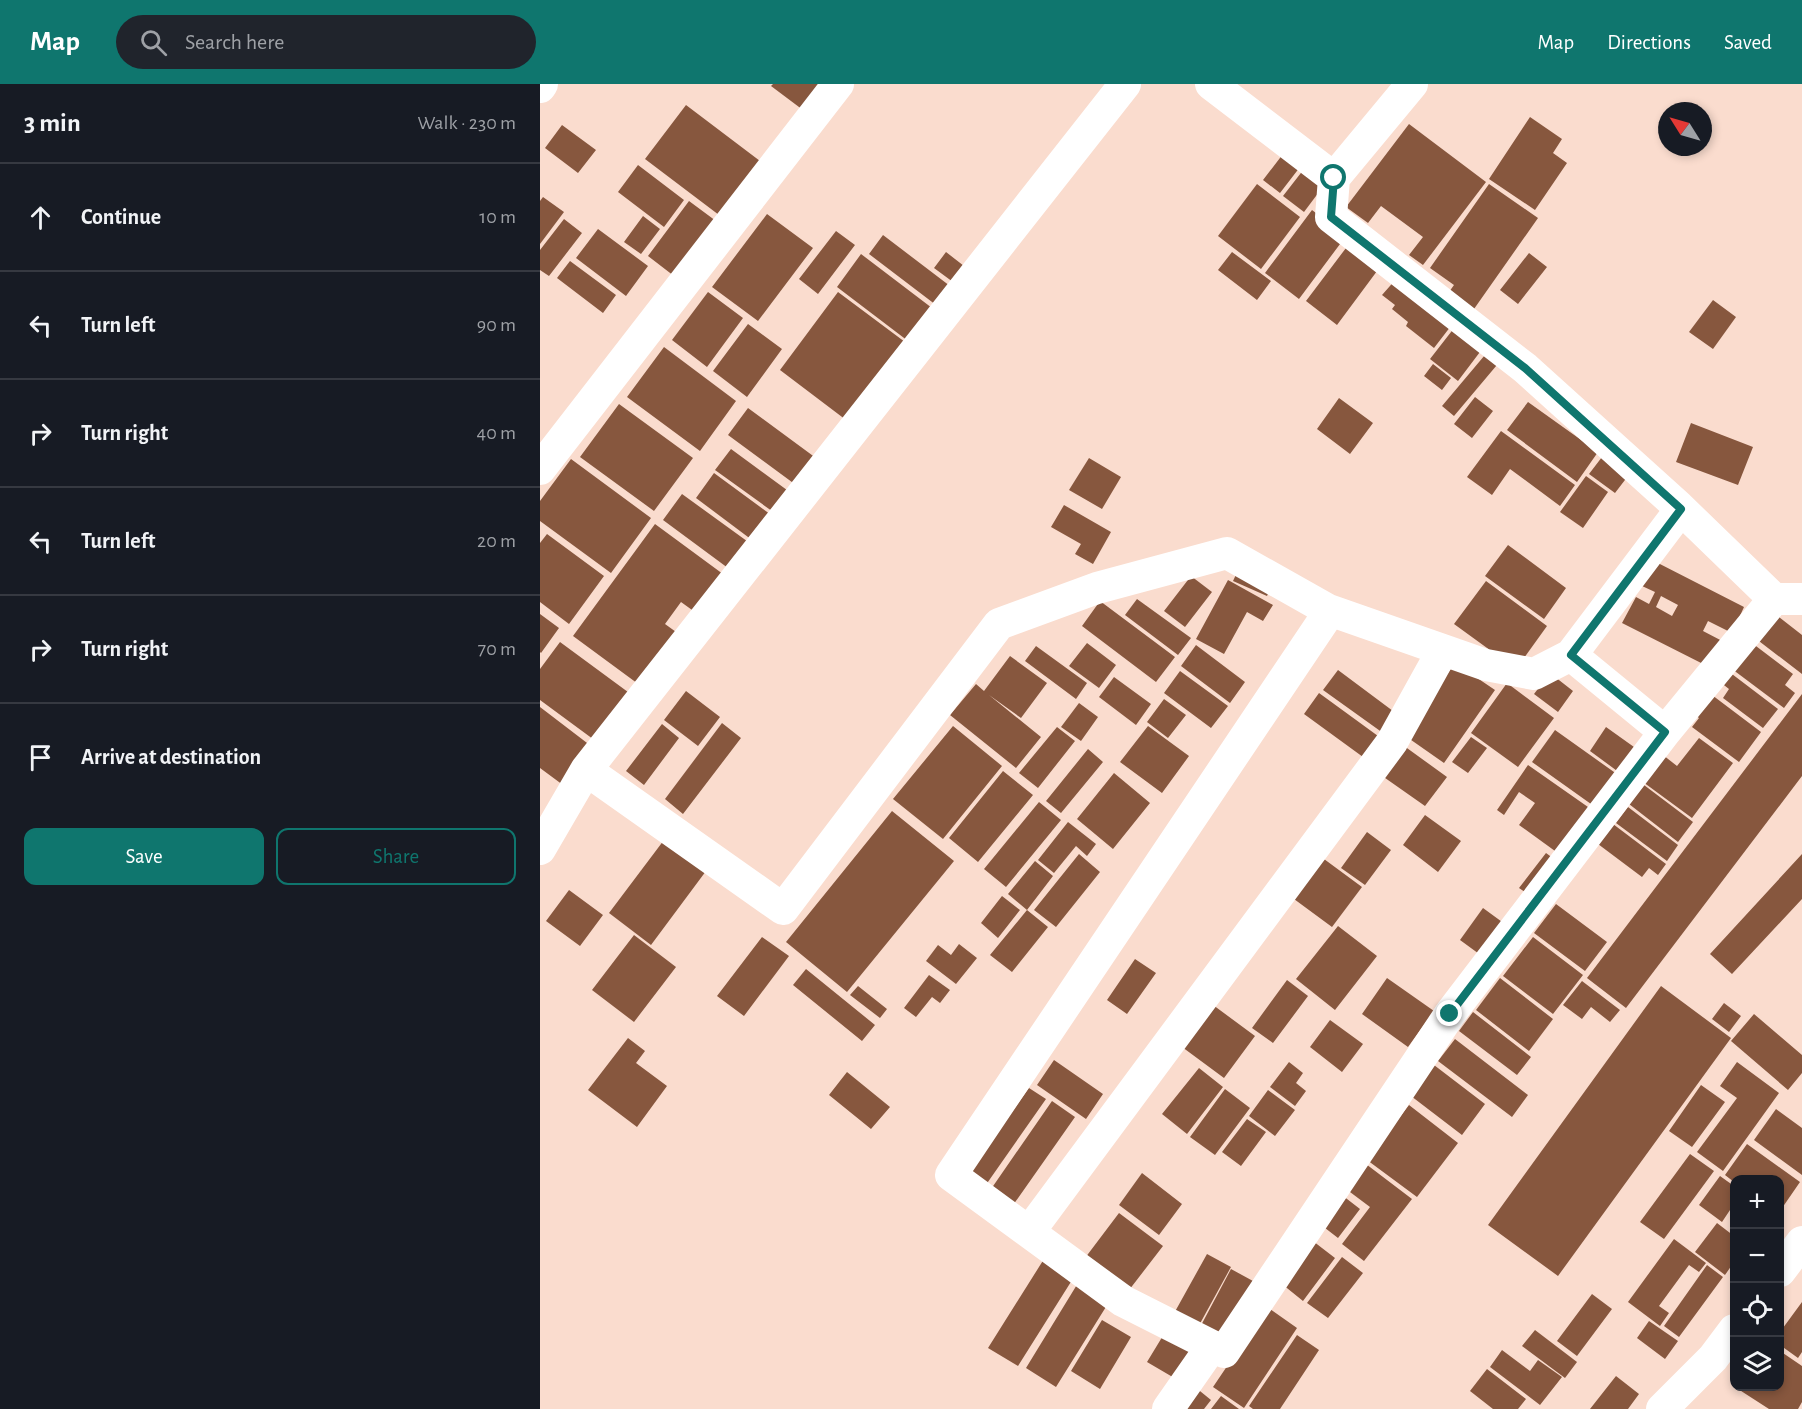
<!DOCTYPE html>
<html lang="en">
<head>
<meta charset="utf-8">
<style>
	:root { --surface:#171b24; --page:#20242c; --text:#f1f3f6; --muted:#9ea1a6; --line:#363941; --accent:#0f766e }
	body { margin:0; font-family:"Alegreya Sans",sans-serif; background:var(--page); color:var(--text) }
	.controls { position:absolute; right:18px; bottom:18px; display:grid; overflow:hidden; border-radius:12px; box-shadow:0 3px 9px #0003 }
	.controls button { width:54px; height:54px; display:grid; place-items:center; padding:0; border:0; border-bottom:2px solid var(--line); background:var(--surface); color:var(--text); font:30px sans-serif }
	.compass { position:absolute; left:1118px; top:18px; width:54px; height:54px; border-radius:50%; background:var(--surface); box-shadow:0 3px 9px #0003; rotate:307deg }
	.stop { position:absolute; width:18px; height:18px; margin:-14px; border:4px solid #0f766e; border-radius:50%; background:#fff }
	.stop.end { background:#0f766e; border-color:#fff; box-shadow:0 2px 6px #0008 }
	.list { margin:0; padding:0; list-style:none }
	h2 { display:flex; justify-content:space-between; align-items:center; height:78px; margin:0; padding:0 24px; font-size:26px }
	h2 small { font-size:20px; font-weight:400; color:var(--muted) }
	.list li { display:grid; grid-template-columns:39px 1fr auto; gap:18px; align-items:center; box-sizing:border-box; height:108px; padding:0 24px; border-top:2px solid var(--line) }
	.list b { display:block; font-size:22px; white-space:nowrap }
	.list em { font-size:20px; font-style:normal; color:var(--muted) }
	.actions { display:flex; gap:12px; padding:18px 24px }
	.actions a { flex:1; padding:14px 0; border:2px solid var(--accent); border-radius:12px; text-align:center; font-size:21px; color:var(--accent) }
	.actions .main { background:var(--accent); color:#fff }
	.icon { flex:none; width:33px; height:33px; fill:none; stroke:currentColor; stroke-width:2; stroke-linecap:round; stroke-linejoin:round }
	.map { position:relative; flex:none; width:1262px; height:1325px; overflow:hidden }
	header { display:flex; align-items:center; gap:36px; box-sizing:border-box; height:84px; padding:0 30px; background:var(--accent); color:#fff }
	header strong { font-size:28px }
	nav { display:flex; gap:33px; margin-inline-start:auto; font-size:21px }
	.search { width:420px; height:54px; background:var(--page); display:flex; align-items:center; gap:15px; box-sizing:border-box; padding:0 21px; border-radius:33px; color:var(--muted); font-size:22px }
	main { display:flex }
	aside { flex:1; background:var(--surface) }
	.map>svg:first-child { display:block }
</style>
</head>
<body>
<header>
<strong>Map</strong>
<div class="search"><svg class="icon" aria-label="search" viewBox="0 0 24 24"><circle cx="10" cy="10" r="6"/><path d="M15 15l6 6"/></svg>Search here</div>
<nav><a>Map</a><a>Directions</a><a>Saved</a></nav>
</header>
<main>
<aside>
<h2>3 min<small>Walk · 230 m</small></h2>
<ul class="list">
<li><svg class="icon" aria-label="ahead" viewBox="0 0 24 24"><path d="M12 20V5M6 11l6-6 6 6"/></svg><div><b>Continue</b></div><em>10 m</em></li>
<li><svg class="icon" aria-label="left" viewBox="0 0 24 24"><path d="M17 20v-9H6M10 6l-5 5 5 5"/></svg><div><b>Turn left</b></div><em>90 m</em></li>
<li><svg class="icon" aria-label="right" viewBox="0 0 24 24"><path d="M7 20v-9h11M14 6l5 5-5 5"/></svg><div><b>Turn right</b></div><em>40 m</em></li>
<li><svg class="icon" aria-label="left" viewBox="0 0 24 24"><path d="M17 20v-9H6M10 6l-5 5 5 5"/></svg><div><b>Turn left</b></div><em>20 m</em></li>
<li><svg class="icon" aria-label="right" viewBox="0 0 24 24"><path d="M7 20v-9h11M14 6l5 5-5 5"/></svg><div><b>Turn right</b></div><em>70 m</em></li>
<li><svg class="icon" aria-label="arrive" viewBox="0 0 24 24"><path d="M6 21V4h12l-3 4 3 4H6"/></svg><div><b>Arrive at destination</b></div></li>
</ul>
<div class="actions"><a class="main">Save</a><a>Share</a></div>
</aside>
<div class="map">
<svg width="1262" height="1325" viewBox="0 0 1262 1325">
	<rect width="100%" height="100%" fill="#fadcce"/>
	<!-- building -->
	<path fill="#87573e" fill-rule="evenodd" d="M233,0H283L263,26L231,2Z
		M146,21L220,77L179,131L105,75Z
		M990,33L1022,55L1013,69L1027,79L995,126L949,95Z
		M869,40L946,98L883,181L869,171L883,153L841,122L828,139L806,123Z
		M22,41L56,66L38,89L5,64Z
		M743,70L760,83L740,109L723,96Z
		M98,81L144,116L124,143L78,108Z
		M764,85L785,100L764,128L743,112Z
		M717,100L760,133L721,185L678,152Z
		M949,100L998,134L934,225L909,208L914,201L890,184Z
		M3,113L24,128L0,160V117Z
		M149,117L176,137L134,192L108,172Z
		M772,126L806,152L759,215L725,189Z
		M227,130L273,164L218,237L172,203Z
		M103,132L120,145L101,170L84,158Z
		M24,135L42,149L9,192L0,186V166Z
		M58,145L108,182L86,212L36,174Z
		M296,147L315,161L278,210L259,195Z
		M343,151L410,202L396,221L329,170Z
		M812,156L843,179L797,241L766,217Z
		M406,168L424,182L413,198L394,184Z
		M692,168L731,197L717,216L678,186Z
		M989,169L1007,183L978,220L960,206Z
		M321,170L392,224L368,257L297,203Z
		M30,177L76,211L63,229L17,194Z
		M857,194L914,238L894,264L866,242L868,238L852,225L855,221L842,211Z
		M168,208L203,234L167,283L132,256Z
		M298,208L369,261L310,339L240,286Z
		M1173,216L1196,233L1173,265L1149,248Z
		M918,239L946,260L918,297L890,275Z
		M208,240L242,265L207,313L173,287Z
		M124,263L196,317L160,367L87,313Z
		M950,265L962,275L914,332L902,322Z
		M893,280L911,294L902,306L884,292Z
		M935,313L953,327L932,354L914,340Z
		M799,314L833,339L810,370L777,345Z
		M988,318L1058,368L1037,398L967,346Z
		M79,320L153,374L114,427L40,373Z
		M208,324L280,377L260,404L188,351Z
		M1151,339L1213,363L1198,401L1136,378Z
		M961,347L1035,401L1020,422L970,385L952,411L927,393Z
		M191,365L251,409L236,430L175,386Z
		M1062,373L1088,392L1075,409L1049,390Z
		M549,374L581,393L562,425L529,406Z
		M31,375L111,434L71,489L0,437V417Z
		M174,389L238,436L220,462L156,414Z
		M1046,392L1068,408L1043,444L1020,428Z
		M142,410L211,460L192,487L123,436Z
		M524,421L571,448L553,480L535,470L541,460L511,443Z
		M115,440L187,493L159,531L141,518L125,540L143,553L105,605L33,552Z
		M7,450L64,492L29,540L0,518V459Z
		M968,461L1026,504L1004,535L945,492Z
		M1114,477L1204,523L1192,549L1168,537L1163,547L1186,559L1173,585L1082,539L1096,513L1109,520L1115,508L1102,502ZM1121,512L1138,521L1132,532L1116,523Z
		M700,482L734,497L727,512L693,497Z
		M651,492L672,508L645,543L624,527Z
		M688,496L733,521L723,537L707,528L684,570L656,555Z
		M946,497L1007,542L976,585L914,540Z
		M597,515L651,554L638,571L585,531Z
		M560,517L635,573L616,598L542,542Z
		M1234,529L1262,551V590L1215,554Z
		M0,530L19,544L1,569L0,568Z
		M1208,556L1253,590L1245,601L1255,609L1244,624L1188,582Z
		M20,558L92,611L57,658L0,616V585Z
		M547,559L576,581L559,604L529,582Z
		M656,561L705,598L690,619L641,582Z
		M496,562L547,599L536,615L485,577Z
		M470,572L507,599L481,634L449,611L501,653L476,684L410,631L436,600L444,607Z
		M915,579L955,606L904,679L864,651Z
		M798,586L857,630L843,649L783,606Z
		M640,587L688,622L671,644L624,609Z
		M1188,587L1238,625L1223,644L1183,614L1189,605L1180,598Z
		M1010,589L1033,607L1018,628L994,610Z
		M574,593L611,620L596,641L559,613Z
		M967,599L1014,634L978,683L931,649Z
		M146,607L180,633L158,662L124,636Z
		M1168,608L1221,648L1199,678L1152,643L1159,634L1152,629Z
		M779,609L838,652L823,673L764,630Z
		M1262,610V692L1086,924L1047,894Z
		M624,615L646,631L628,654L607,638Z
		M539,619L558,633L541,657L521,643Z
		M0,623L51,662L23,701L0,684Z
		M182,639L201,654L143,730L125,715Z
		M122,640L139,654L104,701L86,687Z
		M413,642L462,682L403,755L353,715Z
		M608,642L649,672L622,709L580,678Z
		M517,643L535,657L498,704L479,689Z
		M1066,643L1101,668L1084,692L1050,667Z
		M1015,646L1081,693L1058,725L992,678Z
		M931,653L947,664L928,689L912,678Z
		M1159,654L1193,679L1152,734L1103,698L1123,671L1137,682Z
		M860,659L907,693L885,722L838,689Z
		M548,665L563,678L521,729L506,717Z
		M988,681L1058,730L1026,775L979,741L995,719L979,708L964,731L957,726Z
		M463,687L493,711L438,778L409,754Z
		M574,689L610,719L573,765L537,735Z
		M1104,701L1153,738L1138,758L1089,720Z
		M499,718L521,736L466,803L444,785Z
		M1088,723L1138,761L1127,777L1076,739Z
		M352,727L414,777L307,908L246,858Z
		M885,731L921,757L898,788L863,761Z
		M528,738L556,760L547,772L536,762L514,789L498,776Z
		M1073,740L1126,780L1118,791L1109,784L1102,793L1058,760Z
		M827,748L851,766L825,801L801,784Z
		M127,752L169,783L111,861L69,829Z
		M1006,769L1021,780L995,815L979,804Z
		M539,770L560,788L516,843L494,826Z
		M1262,770V815L1192,890L1170,870Z
		M784,775L822,803L792,843L754,815Z
		M495,777L513,792L487,826L468,810Z
		M29,806L63,831L40,862L6,837Z
		M462,812L480,826L458,854L441,839Z
		M1016,820L1067,858L1045,887L994,849Z
		M943,824L969,843L946,875L920,856Z
		M487,826L508,843L472,888L450,871Z
		M798,842L837,872L795,926L756,895Z
		M94,851L136,883L94,938L52,906Z
		M222,853L249,872L204,932L177,912Z
		M993,853L1043,891L1013,930L963,892Z
		M419,860L437,874L416,900L386,877L398,861L411,871Z
		M595,875L616,889L587,930L567,916Z
		M266,885L335,941L322,957L253,901Z
		M389,891L410,906L400,919L392,913L376,933L364,924Z
		M847,894L894,927L868,963L822,930Z
		M960,894L1013,935L989,967L936,926Z
		M747,896L768,912L733,959L712,944Z
		M1042,897L1080,926L1070,938L1051,923L1042,935L1023,921Z
		M318,902L347,925L340,934L310,911Z
		M1121,902L1191,954L1018,1192L948,1141Z
		M669,918L715,952L684,994L638,960Z
		M1184,919L1201,932L1189,948L1172,935Z
		M933,928L991,973L977,991L919,947Z
		M1214,930L1262,971V989L1248,1006L1191,957Z
		M790,936L823,960L802,988L770,963Z
		M88,954L105,967L96,979L127,1002L97,1043L48,1006Z
		M915,955L988,1011L972,1033L898,977Z
		M514,976L563,1010L546,1035L497,1001Z
		M749,978L763,989L756,999L766,1007L755,1022L730,1003Z
		M1197,978L1239,1009L1183,1087L1157,1068L1197,1014L1180,1002Z
		M894,981L945,1020L922,1051L871,1012Z
		M659,984L683,1003L647,1050L622,1030Z
		M307,988L350,1023L331,1045L289,1011Z
		M1161,1001L1185,1018L1152,1063L1129,1047Z
		M489,1004L506,1015L443,1105L426,1093Z
		M685,1005L710,1024L675,1071L650,1053Z
		M728,1006L755,1026L735,1052L709,1032Z
		M512,1017L535,1033L471,1124L449,1108Z
		M869,1021L918,1059L877,1113L827,1076Z
		M1236,1025L1262,1044V1091L1214,1056Z
		M707,1035L726,1048L701,1082L682,1068Z
		M1207,1060L1260,1098L1240,1127V1096H1194V1098L1185,1091Z
		M1150,1070L1174,1087L1124,1155L1100,1138Z
		M822,1077L872,1115L824,1177L802,1160L830,1123L802,1102Z
		M602,1089L642,1120L619,1151L579,1121Z
		M1180,1092L1194,1102V1120L1182,1138L1159,1121Z
		M798,1108L820,1125L798,1154L776,1137Z
		M579,1129L623,1162L586,1210L542,1178Z
		M1177,1139L1194,1152V1178L1185,1191L1155,1168Z
		M769,1154L795,1174L763,1217L737,1196Z
		M1134,1155L1166,1179L1159,1188L1149,1181L1119,1222L1129,1229L1120,1242L1088,1218Z
		M667,1170L691,1183L657,1245L632,1233Z
		M802,1173L823,1189L788,1234L767,1219Z
		M504,1175L534,1193L478,1282L448,1264Z
		M1167,1181L1183,1193L1139,1253L1124,1242Z
		M691,1185L713,1197L681,1258L658,1247Z
		M538,1199L569,1218L516,1303L486,1284Z
		M1052,1210L1072,1225L1037,1272L1017,1257Z
		M1262,1218V1268L1258,1274L1240,1261V1248Z
		M727,1223L757,1244L704,1324L673,1303Z
		M562,1236L591,1253L560,1305L531,1287Z
		M1109,1237L1138,1257L1125,1275L1097,1254Z
		M995,1246L1037,1278L1025,1294L982,1262Z
		M624,1250L652,1267L636,1295L607,1278Z
		M757,1251L779,1266L740,1325H713L709,1322Z
		M962,1266L990,1287L998,1276L1022,1293L1000,1321L950,1283Z
		M1240,1267L1262,1282V1318L1258,1325H1229L1198,1305L1199,1302H1240Z
		M947,1285L986,1315L978,1325H953L930,1307Z
		M1076,1292L1099,1310L1088,1325H1050Z
		M655,1303L671,1316L664,1325H639Z
		M681,1312L699,1325H671Z"/>
	<g fill="none" stroke-linecap="round" stroke-linejoin="round">
		<!-- minor -->
		<path stroke="#fff" stroke-width="32" d="M585,0L46,686L243,825L459,540L557,504L687,469L790,527L411,1091L583,1217L684,1268L910,930L1125,648L1234,515
			M671,0L794,94L872,0
			M0,3L2,0
			M794,94L791,133L985,284L1139,423L1234,515H1262
			M0,385L298,0
			M786,525L946,581L994,590L1031,571L1141,425
			M1031,571L1125,648
			M0,765L46,686
			M489,1148L852,658L903,566
			M1240,1187L1262,1158
			M628,1325L672,1262
			M1122,1325L1173,1274L1194,1246"/>
	</g>
	<g fill="none" stroke-linecap="round" stroke-linejoin="round">
		<!-- route -->
		<path stroke="#0f766e" stroke-width="8" d="M794,94L791,133L985,284L1141,425L1031,571L1125,648L910,930"/>
	</g>
</svg>
<div class="controls">
<button>+</button>
<button>−</button>
<button><svg class="icon" aria-label="locate" viewBox="0 0 24 24"><circle cx="12" cy="12" r="6"/><path d="M12 2v4M12 18v4M2 12h4M18 12h4"/></svg></button>
<button><svg class="icon" aria-label="layers" viewBox="0 0 24 24"><path d="M12 4l9 5-9 5-9-5zM3 14l9 5 9-5"/></svg></button>
</div>
<svg class="compass" viewBox="-18 -18 36 36"><path d="M0-13l5 13h-10z" fill="#e53935"/><path d="M0 13l5-13h-10z" fill="#9ea1a6"/></svg>
<div class="stop" style="left:794px;top:94px"></div>
<div class="stop end" style="left:910px;top:930px"></div>
</div>
</main>
</body>
</html>
